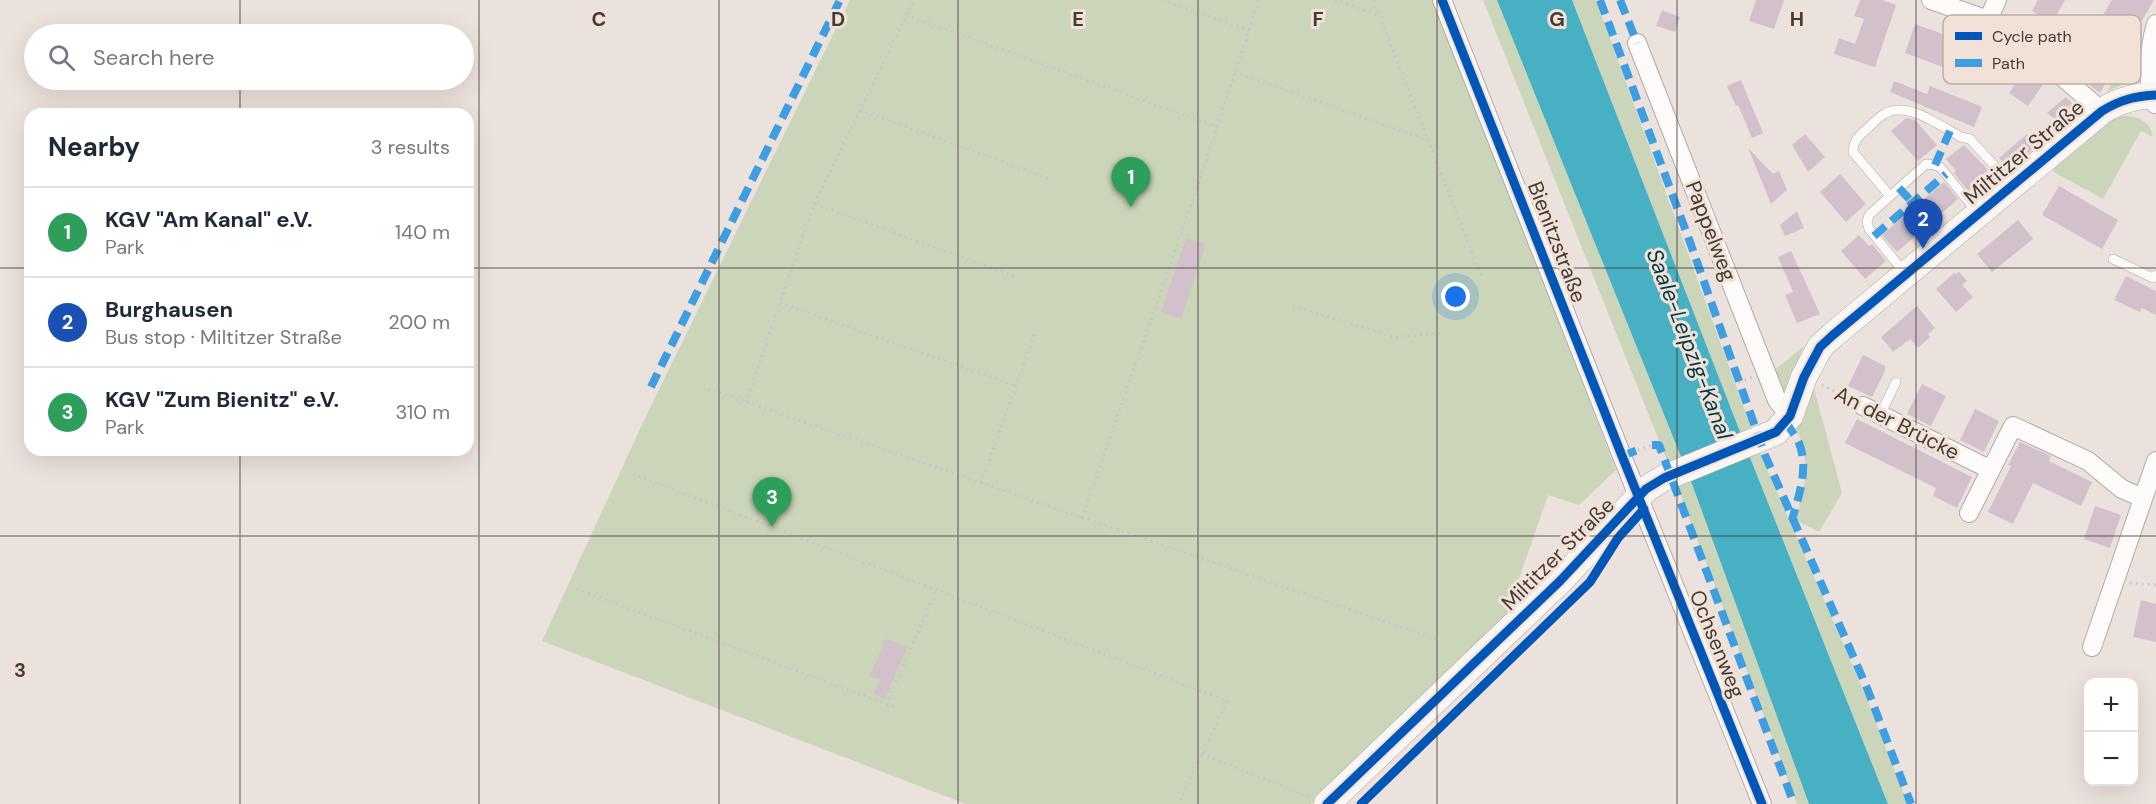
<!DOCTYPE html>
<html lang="en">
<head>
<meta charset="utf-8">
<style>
	:root { --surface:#fff; --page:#f2f2f3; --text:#1f2937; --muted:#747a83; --line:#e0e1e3; --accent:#0b8043 }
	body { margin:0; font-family:"DM Sans",sans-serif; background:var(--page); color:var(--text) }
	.controls { position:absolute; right:18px; bottom:18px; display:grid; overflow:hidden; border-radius:12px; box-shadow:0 6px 24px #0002 }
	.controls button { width:54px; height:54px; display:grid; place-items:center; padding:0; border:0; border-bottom:2px solid var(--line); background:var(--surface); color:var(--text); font:30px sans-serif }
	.you { position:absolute; left:1456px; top:297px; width:21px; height:21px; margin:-15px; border:4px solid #fff; border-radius:50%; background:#1a73e8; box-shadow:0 0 0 9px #1a73e833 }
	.badge { display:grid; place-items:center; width:39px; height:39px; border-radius:50%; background:var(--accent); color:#fff; font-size:20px; font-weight:700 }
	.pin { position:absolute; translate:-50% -50px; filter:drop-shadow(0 2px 3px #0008) }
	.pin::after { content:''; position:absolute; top:32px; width:21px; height:18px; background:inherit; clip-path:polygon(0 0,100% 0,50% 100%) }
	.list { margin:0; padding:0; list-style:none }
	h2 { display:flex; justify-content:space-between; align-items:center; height:78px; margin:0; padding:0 24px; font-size:26px }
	h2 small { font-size:20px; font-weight:400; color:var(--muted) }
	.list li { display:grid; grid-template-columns:39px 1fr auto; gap:18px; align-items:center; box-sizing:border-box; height:90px; padding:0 24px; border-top:2px solid var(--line) }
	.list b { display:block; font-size:22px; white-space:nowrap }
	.list p { margin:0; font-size:20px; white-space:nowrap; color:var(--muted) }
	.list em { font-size:20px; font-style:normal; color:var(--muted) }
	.icon { flex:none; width:33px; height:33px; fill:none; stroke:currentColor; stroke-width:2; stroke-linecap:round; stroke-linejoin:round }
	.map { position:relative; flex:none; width:2156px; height:804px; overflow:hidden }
	.search { position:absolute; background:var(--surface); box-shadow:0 6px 24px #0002; left:24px; top:24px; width:450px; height:66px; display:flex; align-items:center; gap:15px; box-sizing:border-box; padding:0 21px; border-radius:33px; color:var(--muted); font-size:22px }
	.panel { position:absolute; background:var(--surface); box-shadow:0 6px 24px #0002; left:24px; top:108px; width:450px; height:348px; border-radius:18px }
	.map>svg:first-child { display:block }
</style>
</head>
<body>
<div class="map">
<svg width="2156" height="804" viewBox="0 0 2156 804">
	<rect width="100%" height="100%" fill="#ece2dd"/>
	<!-- green -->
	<path fill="#cad5ba" d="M850,0H1434L1616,470L1579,505L1548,495L1507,614L1311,804H966L542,641L647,414Z
		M1483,0H1497L1692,484L1809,804H1797L1678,488Z
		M1572,0H1596L1761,455L1863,690L1908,804H1888L1751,460Z
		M2127,58L2142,68L2137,77L2107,92Z
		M2122,116C2138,116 2150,120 2153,137L2141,131L2103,199L2054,172V166L2114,118Z
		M1804,346L1783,398L1772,372Z
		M1813,385L1842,493L1819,532L1796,520C1805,483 1812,464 1796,427Z"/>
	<!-- water -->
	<path fill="#47b0c3" d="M1497,0H1572L1751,460L1888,804H1809L1692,484Z"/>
	<!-- building -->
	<path fill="#d2c1cb" d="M1756,0H1784L1774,29L1749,21Z
		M1860,0H1882L1896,5L1875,67L1834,54L1839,38L1855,44L1864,19L1854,16Z
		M2038,0H2065L2052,23L2032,11Z
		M2112,0H2154L2100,93L2087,83L2107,50L2089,39Z
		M1662,10L1680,17L1675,32L1656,26Z
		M1915,24L1979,47L1970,72L1949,64L1948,69L1905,53Z
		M2025,70L2044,83L2028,106L2009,93Z
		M1741,80L1763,133L1752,138L1738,105L1736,106L1727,86Z
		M1894,81L1927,94L1930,86L1982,107L1974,127L1890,92Z
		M2066,97L2078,110L2062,125L2047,113Z
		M1906,118L1915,120L1937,145L1918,161L1891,131Z
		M1805,134L1825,157L1808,172L1792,145Z
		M2027,134L2037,146L2008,169L1999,158Z
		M1964,145L1992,174L1972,190L1971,189L1968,191L1954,173L1956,171L1946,159Z
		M1748,148L1773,174L1779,171L1787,190L1771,204Z
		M1840,174L1866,204L1846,222L1820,192Z
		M1944,182L1958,199L1897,252L1882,235Z
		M2059,186L2118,220L2102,249L2042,215Z
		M1797,211L1804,228L1785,236L1780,225Z
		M2018,220L2033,239L1992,272L1977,254Z
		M1859,235L1869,246L1872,244L1886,261L1865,279L1841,251Z
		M1186,238L1206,244L1181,319L1161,312Z
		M1791,251L1820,314L1797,323L1785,295L1793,292L1778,257Z
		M1959,272L1967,281L1962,285L1973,297L1956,312L1936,289L1954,273L1956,274Z
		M2126,276L2156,291V315L2142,308L2140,312L2114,300Z
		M1917,306L1935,328L1928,334L1930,337L1918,348L1910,339L1893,352L1881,337Z
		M1863,355L1885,366V371L1872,397L1848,386Z
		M1922,384L1946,396L1931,426L1907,414Z
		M1975,409L1999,421L1984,452L1960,440Z
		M1857,419L1972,477L1957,508L1933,496L1936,488L1845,443Z
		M2020,442L2051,456L2049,461L2092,482L2081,506L2033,483L2013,524L1988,512L2011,466L2008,465Z
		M2095,506L2121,515L2110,548L2084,539Z
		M2141,600L2156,604V642L2133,637Z
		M886,638L907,647L885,699L874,694L880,680L870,676Z"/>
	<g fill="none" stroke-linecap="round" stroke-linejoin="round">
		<!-- lane casing -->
		<g stroke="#b2aaa6" stroke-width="10">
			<path id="lane" d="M1890,196L1853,152C1853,140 1861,134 1870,126C1874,122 1879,117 1884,114C1907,100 1940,126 1961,137L1970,139L2012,185
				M2113,259L2153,278L2156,275
				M1904,272L1869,229L1867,222L1869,215L1926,164L1935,165L1941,168L1978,213
				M1880,415L1896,382"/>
		</g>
		<!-- street casing -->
		<g stroke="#b2aaa6" stroke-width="20">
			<path id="street" d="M1442,0L1622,456L1762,804
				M1931,0L1988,20L2009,31L2102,111
				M1988,20L1997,0
				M1637,43L1777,400L1790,416
				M2155,104C2146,80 2149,48 2156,24
				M1863,406L1989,469
				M1969,513L2013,426L2088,461L2122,489L2143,498
				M2092,647L2156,461"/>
		</g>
		<!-- secondary casing -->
		<g stroke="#b2aaa6" stroke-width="27">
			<path id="secondary" d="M1327,804L1560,581L1646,489L1664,478L1776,432L1790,416L1804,377L1820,347L1833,335L2102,111C2120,100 2135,96 2156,95"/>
		</g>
		<!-- path -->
		<path stroke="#c8c5c3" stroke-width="3" stroke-dasharray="1.5 4.5" stroke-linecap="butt" d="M1163,0L1249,30
			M1335,0L1379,16
			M1373,0L1482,278
			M906,15L1217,127
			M1235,72L1428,140
			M860,110L1050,179
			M815,204L1016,277
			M780,303L1016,386
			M1293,306L1394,337L1443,333
			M1739,382L1752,377
			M1822,385L1849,398
			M708,389L1439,640
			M746,402L814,204L914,0
			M1638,450L1652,445
			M633,474L1227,701L1179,804
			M981,483L1036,330
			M1082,518L1201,176L1259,0
			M2130,583L2156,585
			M577,589L897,708
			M887,704L936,590
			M1202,754L1309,797"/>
		<!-- lane -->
		<use href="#lane" stroke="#fcfbfa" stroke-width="9"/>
		<!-- street -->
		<use href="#street" stroke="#fcfbfa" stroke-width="18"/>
		<!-- secondary -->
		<use href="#secondary" stroke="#f9f6f4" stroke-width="26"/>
		<!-- quiet -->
		<path stroke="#3f9ee2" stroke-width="8" stroke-dasharray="15 8" stroke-linecap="butt" d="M1600,0L1690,242L1765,455L1867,688L1911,804
			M1620,0L1637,43
			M1935,165L1950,131
			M1899,188L1913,203
			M1874,236L1946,174
			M651,387L840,0
			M1786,422C1790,429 1796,436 1799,443C1809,468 1799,495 1792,520
			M1652,445H1659L1794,804
			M1622,456L1638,450"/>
		<!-- cycleway casing -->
		<g stroke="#f2e1d7" stroke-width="13">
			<path id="cycleway" d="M1442,0L1622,456L1762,804
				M1327,804L1560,581L1646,489L1664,478L1776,432L1790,416L1804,377L1820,347L1833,335L2102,111C2120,100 2135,96 2156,95
				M1361,804L1590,582L1618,538L1644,509"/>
		</g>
		<!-- cycleway -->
		<use href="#cycleway" stroke="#0057b8" stroke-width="9"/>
	</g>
	<!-- grid -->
	<path fill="none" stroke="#423b37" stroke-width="1.5" stroke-opacity="0.55" d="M240,0V34M479,0V804M719,0V804M958,0V804M1198,0V804M1437,0V804M1677,0V804M1916,0V804M240,80V114M0,268H30M468,268H2156M240,450V804M0,536H2156"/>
	<g text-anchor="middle" stroke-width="6" stroke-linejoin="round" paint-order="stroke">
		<!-- street labels -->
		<g font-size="21" fill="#423b37" stroke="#f2e1d7">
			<text transform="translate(2024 152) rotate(-40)" y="7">Miltitzer Straße</text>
			<text transform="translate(1711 231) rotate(69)" y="7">Pappelweg</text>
			<text transform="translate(1557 242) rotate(69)" y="7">Bienitzstraße</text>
			<text transform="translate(1897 423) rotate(27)" y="7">An der Brücke</text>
			<text transform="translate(1558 554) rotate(-45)" y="7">Miltitzer Straße</text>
			<text transform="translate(1717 644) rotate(68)" y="7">Ochsenweg</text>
		</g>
		<!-- water labels -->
		<g font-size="22" font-style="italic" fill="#023b48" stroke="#f2e1d7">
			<text transform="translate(1690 344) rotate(69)" y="8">Saale-Leipzig-Kanal</text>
		</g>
	</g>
	<!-- legend -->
	<rect x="1943" y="15" width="198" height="69" rx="9" fill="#f2e1d7" stroke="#bdafa7" stroke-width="1.5"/>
	<rect x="1955" y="32" width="27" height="8" fill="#0057b8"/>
	<rect x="1955" y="59" width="27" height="8" fill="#3f9ee2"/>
	<g font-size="16" fill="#423b37">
		<text x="1992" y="42">Cycle path</text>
		<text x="1992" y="69">Path</text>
	</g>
	<g font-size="20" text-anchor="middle" font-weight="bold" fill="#423b37" stroke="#f2e1d7" stroke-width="6" stroke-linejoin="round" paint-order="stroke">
		<text x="599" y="26">C</text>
		<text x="838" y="26">D</text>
		<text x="1078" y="26">E</text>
		<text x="1318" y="26">F</text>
		<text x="1557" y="26">G</text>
		<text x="1797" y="26">H</text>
		<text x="20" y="677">3</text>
	</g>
</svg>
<div class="controls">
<button>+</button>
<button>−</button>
</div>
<div class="you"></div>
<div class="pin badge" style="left:1131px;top:207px;background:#2e9e5b">1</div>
<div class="pin badge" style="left:1923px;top:249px;background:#1a4fb4">2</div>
<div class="pin badge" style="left:772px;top:527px;background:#2e9e5b">3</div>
<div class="search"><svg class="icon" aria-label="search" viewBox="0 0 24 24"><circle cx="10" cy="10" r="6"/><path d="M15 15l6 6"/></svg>Search here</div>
<section class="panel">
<h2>Nearby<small>3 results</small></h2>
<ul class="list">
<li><span class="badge" style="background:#2e9e5b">1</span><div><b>KGV &quot;Am Kanal&quot; e.V.</b><p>Park</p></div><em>140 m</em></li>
<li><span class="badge" style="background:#1a4fb4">2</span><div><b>Burghausen</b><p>Bus stop · Miltitzer Straße</p></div><em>200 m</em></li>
<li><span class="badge" style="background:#2e9e5b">3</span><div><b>KGV &quot;Zum Bienitz&quot; e.V.</b><p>Park</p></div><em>310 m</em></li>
</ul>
</section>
</div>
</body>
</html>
